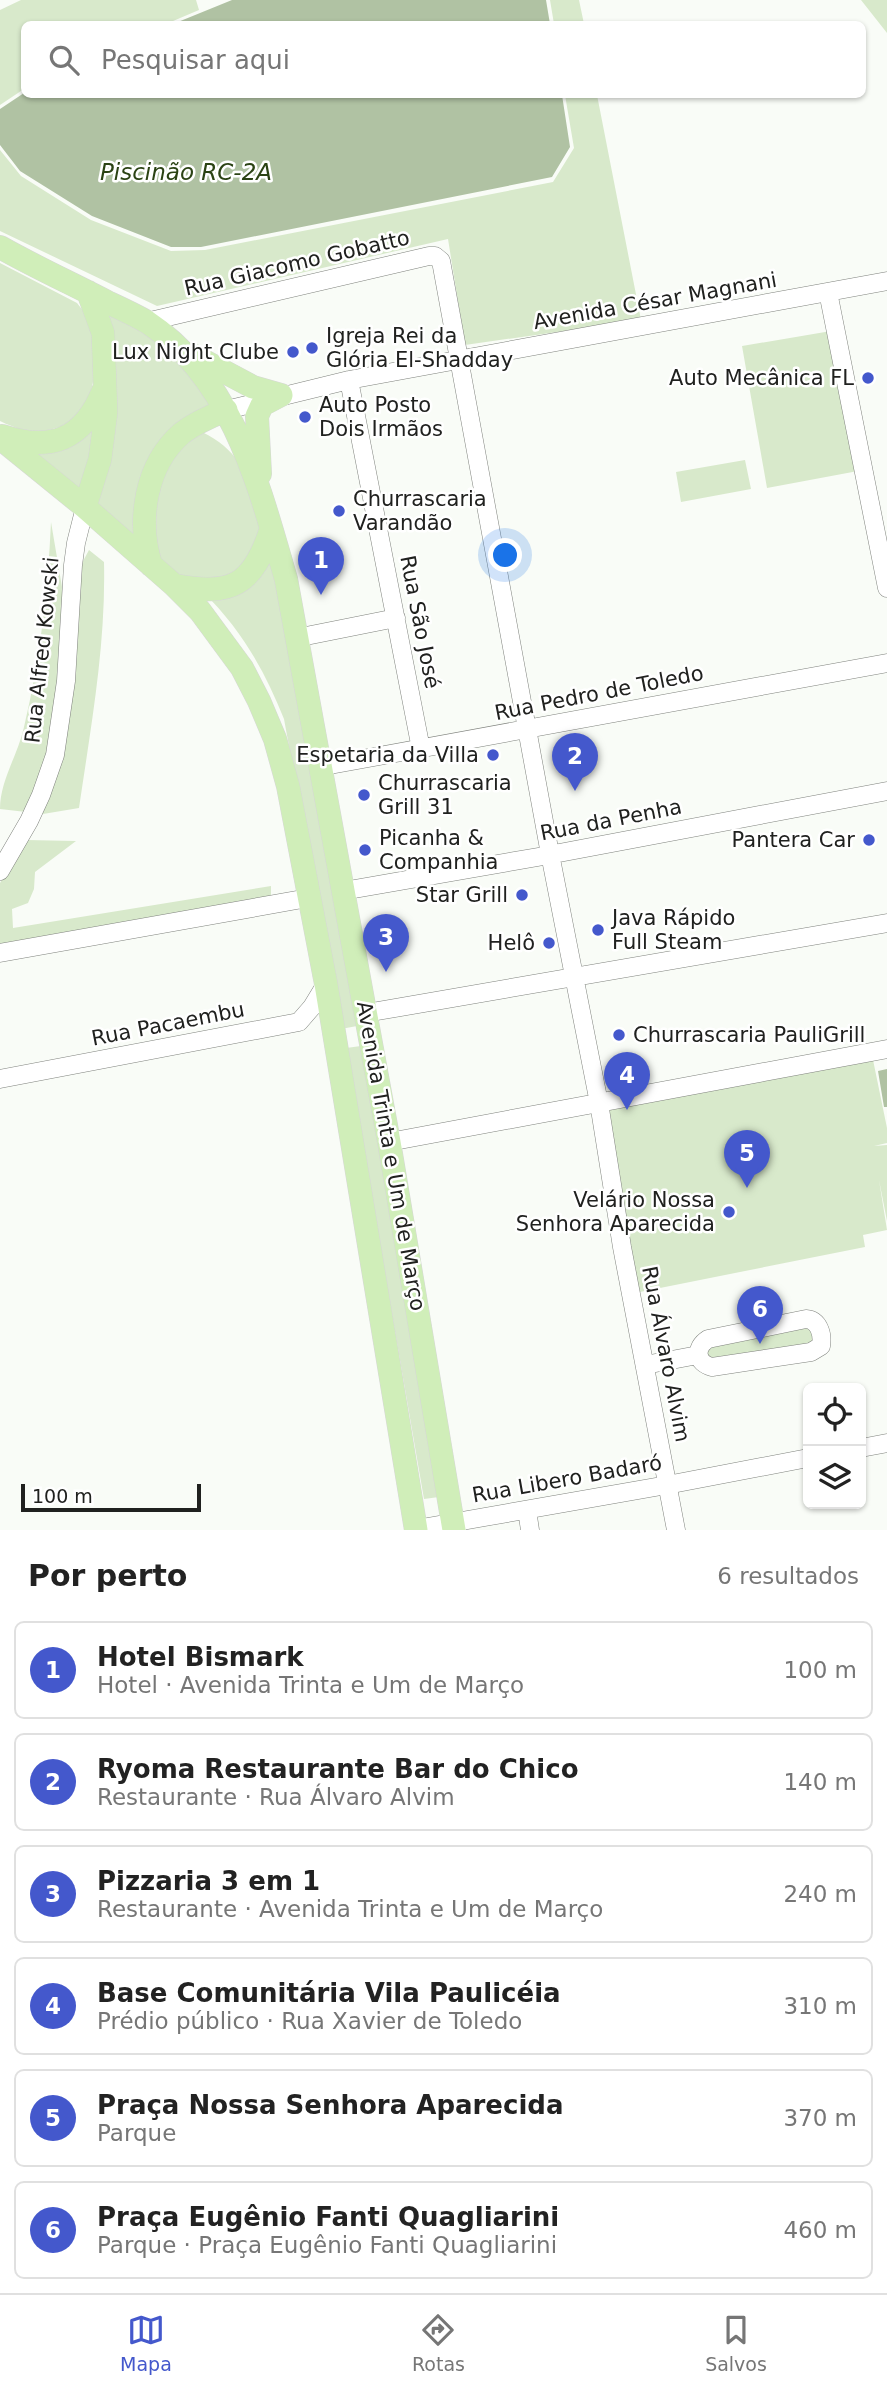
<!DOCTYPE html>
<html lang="pt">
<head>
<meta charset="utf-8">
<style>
	:root { --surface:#fff; --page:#f6f6f6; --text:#222; --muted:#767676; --line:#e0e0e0; --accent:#4458cc }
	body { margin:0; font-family:"DejaVu Sans",sans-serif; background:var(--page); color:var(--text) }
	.controls { position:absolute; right:21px; bottom:21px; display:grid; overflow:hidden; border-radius:10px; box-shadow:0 2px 5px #0004 }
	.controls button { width:63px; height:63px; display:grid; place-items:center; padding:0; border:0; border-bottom:2px solid var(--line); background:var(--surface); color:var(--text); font:35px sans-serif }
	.scale { position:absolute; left:21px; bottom:18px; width:180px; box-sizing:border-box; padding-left:7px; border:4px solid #20211f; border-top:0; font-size:19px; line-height:24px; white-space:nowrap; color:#20211f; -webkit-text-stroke:5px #fff; paint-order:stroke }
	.you { position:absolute; left:506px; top:556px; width:24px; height:24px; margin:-18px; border:5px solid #fff; border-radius:50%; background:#1a73e8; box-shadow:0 0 0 10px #1a73e833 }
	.badge { display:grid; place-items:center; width:46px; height:46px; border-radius:50%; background:var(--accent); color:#fff; font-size:23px; font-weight:700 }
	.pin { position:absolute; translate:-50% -58px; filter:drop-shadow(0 2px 4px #0008) }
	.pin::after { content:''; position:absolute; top:37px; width:24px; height:21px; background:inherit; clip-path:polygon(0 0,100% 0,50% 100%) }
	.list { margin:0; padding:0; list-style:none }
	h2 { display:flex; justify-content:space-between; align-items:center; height:91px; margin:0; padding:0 28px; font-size:30px }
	h2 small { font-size:23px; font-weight:400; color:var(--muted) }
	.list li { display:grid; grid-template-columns:46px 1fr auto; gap:21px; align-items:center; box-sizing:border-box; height:98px; margin:0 14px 14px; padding:0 14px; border:2px solid var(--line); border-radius:10px }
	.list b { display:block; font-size:26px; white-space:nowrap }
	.list p { margin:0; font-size:23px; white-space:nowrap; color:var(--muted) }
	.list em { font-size:23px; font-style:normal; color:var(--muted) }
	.icon { flex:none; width:38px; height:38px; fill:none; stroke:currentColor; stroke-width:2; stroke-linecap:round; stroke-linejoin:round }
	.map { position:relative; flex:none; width:887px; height:1530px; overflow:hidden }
	.search { position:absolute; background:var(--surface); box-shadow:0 2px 5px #0004; left:21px; right:21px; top:21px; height:77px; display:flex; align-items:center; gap:18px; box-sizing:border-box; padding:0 24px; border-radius:10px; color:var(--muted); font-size:26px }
	.sheet { height:763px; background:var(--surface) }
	nav { display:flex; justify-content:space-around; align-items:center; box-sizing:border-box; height:98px; border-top:2px solid var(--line); background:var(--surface); font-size:19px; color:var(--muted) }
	nav a { display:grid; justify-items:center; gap:4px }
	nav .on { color:var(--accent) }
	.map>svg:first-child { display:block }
</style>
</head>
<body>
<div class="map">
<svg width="887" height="1530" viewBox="0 0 887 1530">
	<rect width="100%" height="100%" fill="#f9fcf7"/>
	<!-- green -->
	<path fill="#d8e9cb" d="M21,0H196L199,10L166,24H24V89L0,105V10Z
		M550,0H579L584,24H554Z
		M861,0H887V33Z
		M565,95H597L641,320L465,345L448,239L157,306L0,231V150L21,176L91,220L171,251L205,250L553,182L574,148Z
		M0,263L77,303L88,317L93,329V382L89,402L75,422C41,433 34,437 0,421Z
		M99,302L145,328L219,407L161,448L143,554L89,505Z
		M831,331L858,471L767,488L742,346Z
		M97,411L84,500L30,447Z
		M202,432C248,454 250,488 265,532L236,577L185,581L159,561L148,516L172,455Z
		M745,460L751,489L681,502L676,472Z
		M51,522L64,599L58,695L49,754L26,812L0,809C0,780 18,755 24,727C40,660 48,590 51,522Z
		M269,548L357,1026L341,1029L284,719C265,671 241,629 203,592Z
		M89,550L104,562C106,645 91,726 79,808L37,815L81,565Z
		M26,840L76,841L35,872L34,889L28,903L12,909L13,928L271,886V900L0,946V883Z
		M361,1046L439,1497L424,1499L346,1048Z
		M872,1055L887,1128V1143L874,1146L887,1145V1221L879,1180L887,1230L863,1235L865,1247L635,1293L600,1106Z
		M814,1323L818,1344L706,1366L702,1344Z"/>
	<!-- water -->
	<path fill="#b0c2a3" d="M232,0H546L550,24H173Z
		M24,93L562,95L570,147L552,177L201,247H171L92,216L20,171L0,145V109Z
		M887,1069V1107H884L878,1071Z"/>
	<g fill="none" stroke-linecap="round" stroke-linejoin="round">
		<!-- minor casing -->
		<g stroke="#7f827d" stroke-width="19">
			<path id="minor" d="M828,292L887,588
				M146,322L429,256H435L441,261L550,854L599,1103L622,1247L676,1530
				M349,380L421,749
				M226,410L349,380L887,281
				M296,638L396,618
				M319,767L887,663
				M0,871L29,821L41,795L55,755L66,681L73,565L76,543L85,507
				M343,891L538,857L887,791
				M0,953L308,898
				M366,1013L887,923
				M0,1079L299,1022L312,1007L326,984
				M389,1142L887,1049
				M806,1319C819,1320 823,1334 821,1346L811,1352L712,1367C696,1363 694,1348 708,1339Z
				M645,1365L698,1355
				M861,1448L887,1443
				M527,1510L530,1530
				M416,1529L667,1485L808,1458"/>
		</g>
		<!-- major casing -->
		<g stroke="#d7d7d7" stroke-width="24">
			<path id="major" d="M0,247C35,267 73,284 109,303C122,309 135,315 147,322C233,379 259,486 286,579L389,1142L454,1530
				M191,354L253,387L281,395
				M2,436C51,452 83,440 103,391
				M0,438L85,507L174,585L200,611L242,668L259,701L275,739L288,786L326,984L416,1530
				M260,474L257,416L262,405L281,395
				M85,507L100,459L106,412L103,333L88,292
				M151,565C137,521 145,465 182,433C195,423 211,416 226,410
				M174,585C232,597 253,585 271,529"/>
		</g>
		<!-- minor -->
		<use href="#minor" stroke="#fff" stroke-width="18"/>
		<!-- major -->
		<use href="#major" stroke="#d0eeb9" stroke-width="23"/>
	</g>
	<!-- markers -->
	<g fill="#4458cc" stroke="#fff" stroke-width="2.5">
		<circle cx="312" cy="348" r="7"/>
		<circle cx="293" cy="352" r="7"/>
		<circle cx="868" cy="378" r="7"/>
		<circle cx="305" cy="417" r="7"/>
		<circle cx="339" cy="511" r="7"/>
		<circle cx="493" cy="755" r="7"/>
		<circle cx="364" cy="795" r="7"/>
		<circle cx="869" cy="840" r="7"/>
		<circle cx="365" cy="850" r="7"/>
		<circle cx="522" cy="895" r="7"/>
		<circle cx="598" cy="930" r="7"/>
		<circle cx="549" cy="943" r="7"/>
		<circle cx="619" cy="1035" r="7"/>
		<circle cx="729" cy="1212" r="7"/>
	</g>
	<g text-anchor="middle" stroke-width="5" stroke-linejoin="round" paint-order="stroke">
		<!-- street labels -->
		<g font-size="21" fill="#20211f" stroke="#fff">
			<text transform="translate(297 263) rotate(-13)" y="7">Rua Giacomo Gobatto</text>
			<text transform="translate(655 301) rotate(-10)" y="7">Avenida César Magnani</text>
			<text transform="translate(420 622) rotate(79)" y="7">Rua São José</text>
			<text transform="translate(42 650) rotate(-84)" y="7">Rua Alfred Kowski</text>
			<text transform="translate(599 693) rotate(-11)" y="7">Rua Pedro de Toledo</text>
			<text transform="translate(611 820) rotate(-11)" y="7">Rua da Penha</text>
			<text transform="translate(168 1024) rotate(-11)" y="7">Rua Pacaembu</text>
			<text transform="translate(391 1156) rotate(80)" y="7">Avenida Trinta e Um de Março</text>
			<text transform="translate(666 1354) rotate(79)" y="7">Rua Álvaro Alvim</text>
			<text transform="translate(567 1479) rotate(-10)" y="7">Rua Libero Badaró</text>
		</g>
		<!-- poi labels -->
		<g font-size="21" fill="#20211f" stroke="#fff" text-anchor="start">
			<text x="326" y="343">Igreja Rei da<tspan x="326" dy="24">Glória El-Shadday</tspan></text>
			<text x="279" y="359" text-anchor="end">Lux Night Clube</text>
			<text x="854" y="385" text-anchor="end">Auto Mecânica FL</text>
			<text x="319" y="412">Auto Posto<tspan x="319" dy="24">Dois Irmãos</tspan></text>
			<text x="353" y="506">Churrascaria<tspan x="353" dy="24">Varandão</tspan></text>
			<text x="479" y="762" text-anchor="end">Espetaria da Villa</text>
			<text x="378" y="790">Churrascaria<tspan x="378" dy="24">Grill 31</tspan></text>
			<text x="379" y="845">Picanha &amp;<tspan x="379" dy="24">Companhia</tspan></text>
			<text x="855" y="847" text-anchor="end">Pantera Car</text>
			<text x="508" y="902" text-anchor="end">Star Grill</text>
			<text x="612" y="925">Java Rápido<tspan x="612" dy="24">Full Steam</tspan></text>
			<text x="535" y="950" text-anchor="end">Helô</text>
			<text x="633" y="1042">Churrascaria PauliGrill</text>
			<text x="715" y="1207" text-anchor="end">Velário Nossa<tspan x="715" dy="24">Senhora Aparecida</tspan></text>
		</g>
		<!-- water labels -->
		<g font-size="23" font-style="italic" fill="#2b4314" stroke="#fff">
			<text x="186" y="180">Piscinão RC-2A</text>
		</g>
	</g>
</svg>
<div class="controls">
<button><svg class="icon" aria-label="locate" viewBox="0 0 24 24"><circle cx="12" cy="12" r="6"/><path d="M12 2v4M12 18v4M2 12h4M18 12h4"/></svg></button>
<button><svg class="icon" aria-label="layers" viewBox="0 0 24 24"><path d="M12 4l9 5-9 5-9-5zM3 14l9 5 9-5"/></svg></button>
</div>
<div class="scale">100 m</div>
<div class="you"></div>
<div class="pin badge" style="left:321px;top:595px">1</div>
<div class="pin badge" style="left:575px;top:791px">2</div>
<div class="pin badge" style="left:386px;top:972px">3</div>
<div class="pin badge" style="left:627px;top:1110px">4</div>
<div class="pin badge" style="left:747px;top:1188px">5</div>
<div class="pin badge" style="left:760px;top:1344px">6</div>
<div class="search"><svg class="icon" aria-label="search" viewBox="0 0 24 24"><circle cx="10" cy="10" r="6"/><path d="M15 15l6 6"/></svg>Pesquisar aqui</div>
</div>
<section class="sheet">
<h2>Por perto<small>6 resultados</small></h2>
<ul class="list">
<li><span class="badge">1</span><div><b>Hotel Bismark</b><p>Hotel · Avenida Trinta e Um de Março</p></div><em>100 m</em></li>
<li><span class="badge">2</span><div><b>Ryoma Restaurante Bar do Chico</b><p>Restaurante · Rua Álvaro Alvim</p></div><em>140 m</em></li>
<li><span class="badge">3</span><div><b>Pizzaria 3 em 1</b><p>Restaurante · Avenida Trinta e Um de Março</p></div><em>240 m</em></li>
<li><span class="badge">4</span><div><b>Base Comunitária Vila Paulicéia</b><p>Prédio público · Rua Xavier de Toledo</p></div><em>310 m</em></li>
<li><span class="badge">5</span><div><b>Praça Nossa Senhora Aparecida</b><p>Parque</p></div><em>370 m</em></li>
<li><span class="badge">6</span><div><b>Praça Eugênio Fanti Quagliarini</b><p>Parque · Praça Eugênio Fanti Quagliarini</p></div><em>460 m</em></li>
</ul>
</section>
<nav>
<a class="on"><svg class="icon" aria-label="map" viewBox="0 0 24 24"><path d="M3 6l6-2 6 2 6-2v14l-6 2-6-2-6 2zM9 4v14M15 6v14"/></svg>Mapa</a>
<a><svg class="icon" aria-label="directions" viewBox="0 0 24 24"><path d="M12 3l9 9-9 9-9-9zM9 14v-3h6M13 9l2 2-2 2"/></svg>Rotas</a>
<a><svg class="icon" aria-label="saved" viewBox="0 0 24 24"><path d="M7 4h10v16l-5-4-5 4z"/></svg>Salvos</a>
</nav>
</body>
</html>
